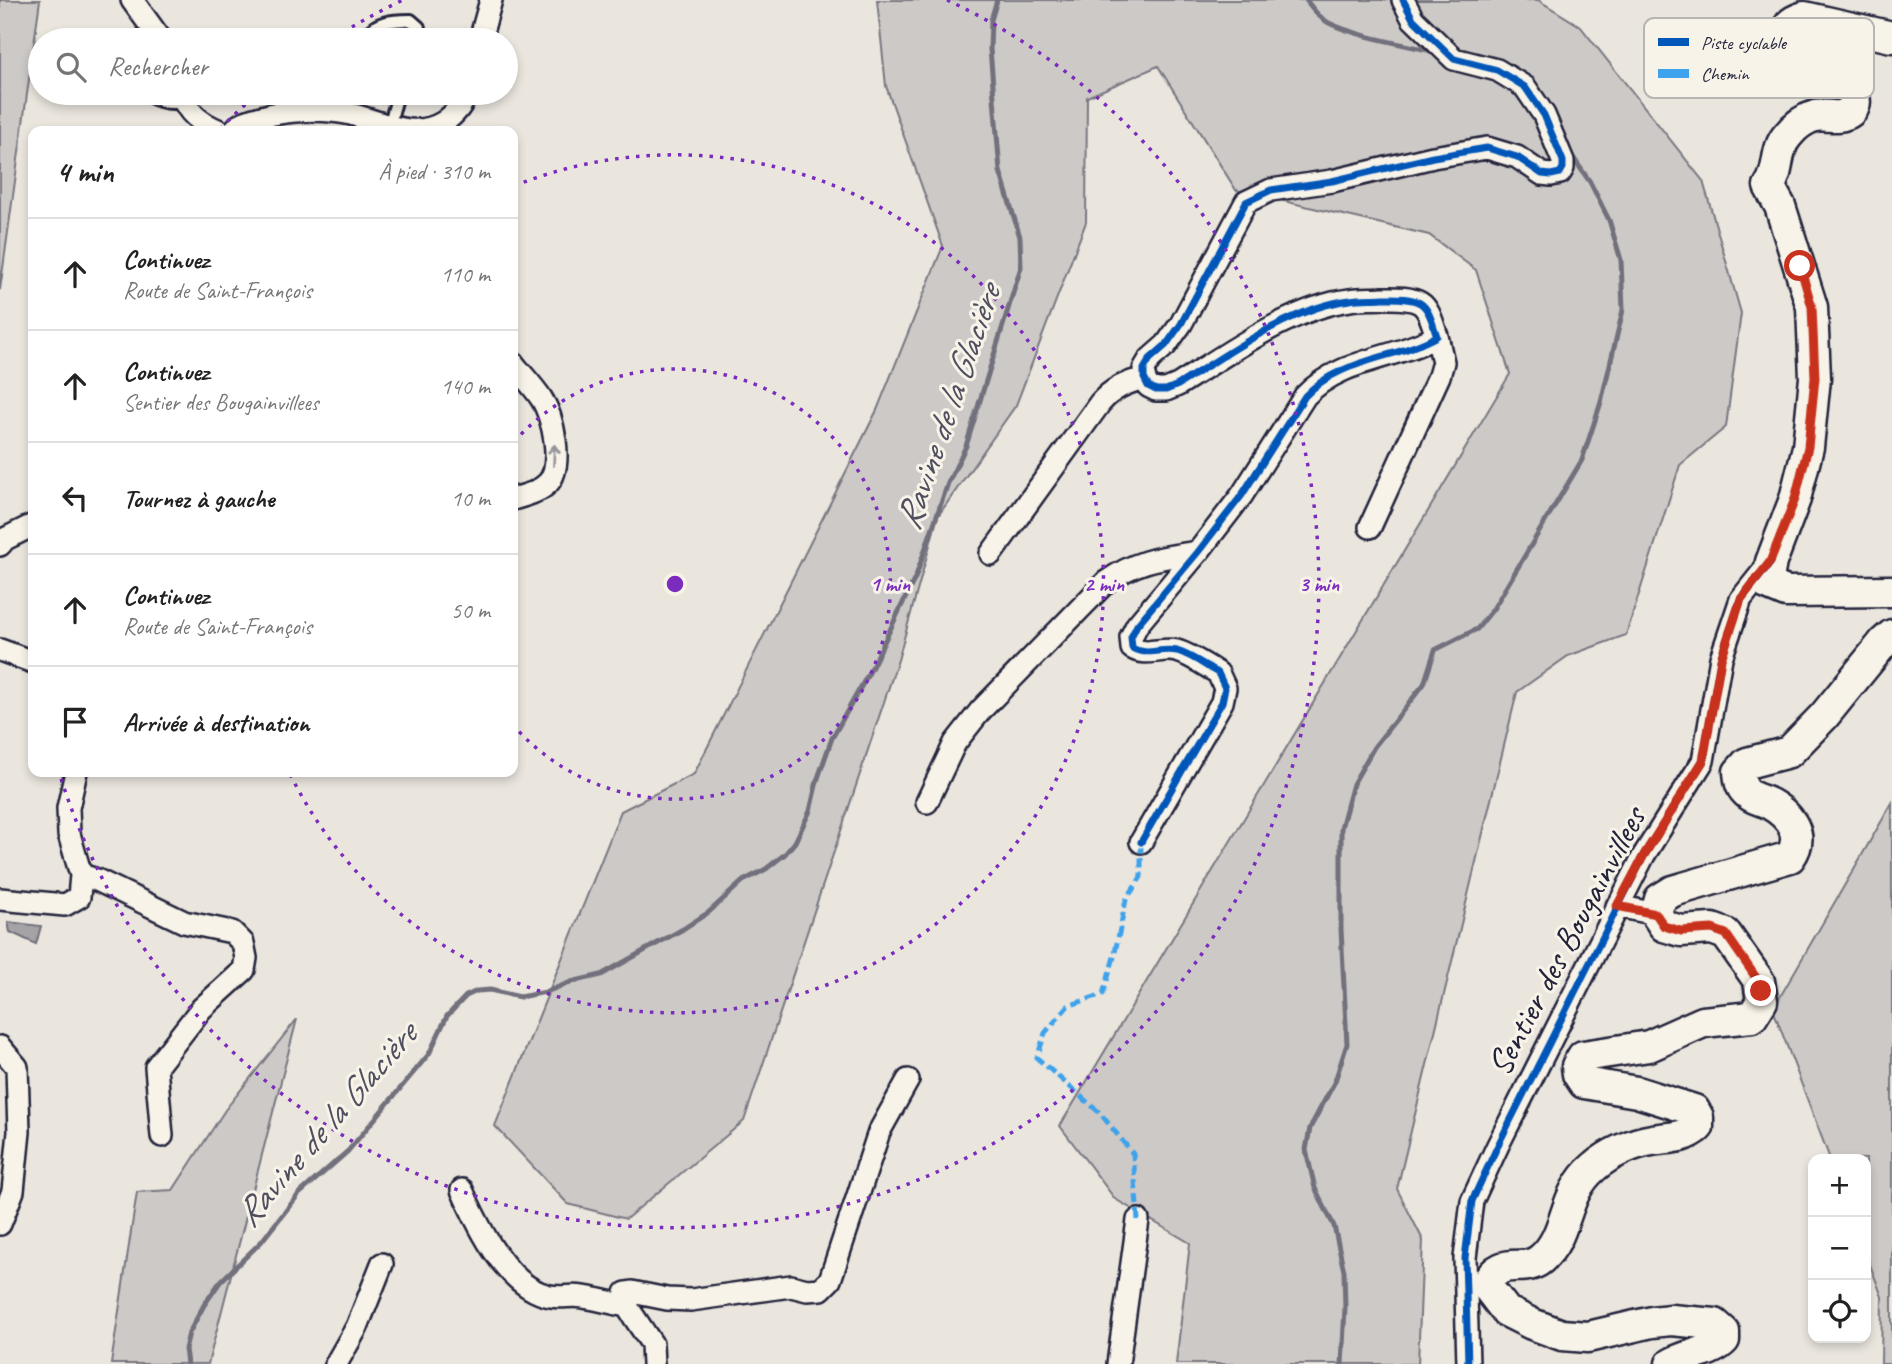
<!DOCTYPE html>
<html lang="fr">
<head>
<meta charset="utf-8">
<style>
	:root { --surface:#fff; --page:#f2f2f2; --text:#222; --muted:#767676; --line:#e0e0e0 }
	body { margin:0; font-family:Caveat,sans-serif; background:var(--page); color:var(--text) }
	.controls { position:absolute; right:21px; bottom:21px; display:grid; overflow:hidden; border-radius:14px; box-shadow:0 4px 10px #0003 }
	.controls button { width:63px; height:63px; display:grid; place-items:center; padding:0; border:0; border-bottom:2px solid var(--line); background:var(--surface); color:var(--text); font:35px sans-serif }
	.stop { position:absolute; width:21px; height:21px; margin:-16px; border:5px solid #c8321e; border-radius:50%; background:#fff }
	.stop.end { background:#c8321e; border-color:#fff; box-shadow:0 2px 7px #0008 }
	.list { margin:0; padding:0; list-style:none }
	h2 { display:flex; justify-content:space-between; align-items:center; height:91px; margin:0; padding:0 28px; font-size:30px }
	h2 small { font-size:23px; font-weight:400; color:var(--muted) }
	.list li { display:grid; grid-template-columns:46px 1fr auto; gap:21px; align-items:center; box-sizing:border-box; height:112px; padding:0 28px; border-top:2px solid var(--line) }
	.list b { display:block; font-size:26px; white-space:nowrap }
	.list p { margin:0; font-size:23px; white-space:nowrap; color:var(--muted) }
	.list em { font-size:23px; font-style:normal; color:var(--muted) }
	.icon { flex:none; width:38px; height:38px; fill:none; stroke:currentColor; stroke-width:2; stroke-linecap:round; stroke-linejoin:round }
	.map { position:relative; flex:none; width:1892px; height:1364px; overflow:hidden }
	.search { position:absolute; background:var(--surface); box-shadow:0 4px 10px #0003; left:28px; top:28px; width:490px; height:77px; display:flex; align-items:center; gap:18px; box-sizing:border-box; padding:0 24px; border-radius:38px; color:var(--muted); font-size:26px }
	.panel { position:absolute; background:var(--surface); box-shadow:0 4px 10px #0003; left:28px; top:126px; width:490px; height:651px; border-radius:14px }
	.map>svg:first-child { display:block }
</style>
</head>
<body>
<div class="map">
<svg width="1892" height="1364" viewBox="0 0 1892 1364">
	<rect width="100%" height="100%" fill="#eae6de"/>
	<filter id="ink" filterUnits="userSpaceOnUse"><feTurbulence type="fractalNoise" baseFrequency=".0143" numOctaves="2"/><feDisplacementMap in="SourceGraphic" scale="14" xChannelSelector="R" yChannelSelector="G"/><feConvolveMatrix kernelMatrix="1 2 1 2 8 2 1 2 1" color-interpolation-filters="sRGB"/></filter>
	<g filter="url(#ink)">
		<!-- green -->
		<path fill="#cdc9c6" stroke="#787680" stroke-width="2" d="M0,0H40L0,290Z
			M877,0H1538L1580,26L1703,181L1741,313L1726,427L1680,465L1626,635L1568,656L1517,692L1397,1189L1423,1240L1418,1364H1176L1190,1243L1115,1199L1060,1126L1510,374L1476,270L1429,235L1236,190L1158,66L1087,97L1086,222L1016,405L938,516L898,660L744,1121L626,1219L568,1204L495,1126L621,811L694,774L877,410L943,246L886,86Z
			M1892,803V1364H1881L1882,1297L1866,1254V1159H1830L1773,1009Z
			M297,1019L208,1364H111L137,1192L173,1190L225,1110Z"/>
		<!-- water -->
		<path fill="#a6a3a6" stroke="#716f7b" stroke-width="2" d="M8,922L41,926L36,944L10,932Z"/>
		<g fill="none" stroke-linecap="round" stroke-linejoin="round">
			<!-- stream -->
			<path stroke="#716f7b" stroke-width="5" d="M1306,0C1313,9 1319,18 1329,23C1358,37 1404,44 1436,52
				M187,1364L185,1349L189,1333L204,1305L220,1282L261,1242L299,1194L348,1151L429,1054L447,1016L466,996L477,991L490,990L520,997L546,992L571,982L601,975L683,929L709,912L743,881L766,869L785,854L795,842L810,811L817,781L832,738L871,669L916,576L948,483L966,446L1021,267L1020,237L1000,171L990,49L991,20L997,0
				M1342,1364L1345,1308L1344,1271L1334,1226L1315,1188L1306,1150L1310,1128L1335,1081L1347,1044L1341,929V828L1353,784L1374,747L1424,684L1435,650L1477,629L1493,609L1582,460L1601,402L1623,310L1621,260L1609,220L1590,182L1570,153"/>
			<!-- lane casing -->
			<g stroke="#22223b" stroke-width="16">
				<path id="lane" d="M365,40C371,21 393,20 411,20L419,27L420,40
					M143,93C157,101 166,105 183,102
					M389,126L397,98L400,93"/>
			</g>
			<!-- street casing -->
			<g stroke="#22223b" stroke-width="26">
				<path id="street" d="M132,0L161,40
					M480,40L491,0
					M180,93C188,113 200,123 220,131
					M234,131C239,122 251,120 261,117C286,110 321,108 346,113C379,120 412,142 444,122C455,114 463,105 466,93
					M513,363C522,375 533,386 541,398C553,416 564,465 548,483C538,493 525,495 513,499
					M1370,527L1439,376L1443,362L1437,336
					M0,545L5,539L33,525
					M991,554L1100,403C1113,388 1126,383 1144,378
					M0,650L33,662
					M927,802L955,743L981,710L1106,582C1139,559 1161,558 1198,552
					M1141,842L1222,702L1225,688L1218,673C1206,666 1191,655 1177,651C1161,647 1147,657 1132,648L1131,637L1137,625L1198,552L1242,495L1305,396C1341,358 1394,360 1437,336C1433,326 1430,309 1420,303C1410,297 1394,298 1383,298C1372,299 1361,298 1350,300C1292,307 1227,354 1178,385L1166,390H1156L1148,386L1144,378V369L1150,359L1166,345L1181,324L1246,202L1271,190L1332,181L1433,157L1487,148L1517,157L1542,174L1551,175L1560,173L1563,168V161L1544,115L1525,87L1497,70L1454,59L1413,19L1403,0
					M81,875L97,880L184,922L232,932L243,943L246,958L244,970L201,1009L156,1067L162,1136
					M0,899L65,905L79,897L81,875L69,834L68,808L76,772
					M1617,906L1656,914
					M0,1047L17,1067L19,1132L13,1191L0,1224
					M462,1190C478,1226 507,1288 550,1296C561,1298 573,1295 583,1297C598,1299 612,1303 626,1306
					M336,1364L357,1327L382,1264
					M653,1364L652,1344L624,1302L626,1293L632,1292L667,1299L691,1300L791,1286L807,1290L821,1289L830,1280L879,1132L908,1080
					M1118,1364L1138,1220
					M1468,1364L1465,1258L1472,1201L1498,1145L1644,855L1703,761L1721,658L1741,599L1769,564"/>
			</g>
			<!-- secondary casing -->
			<g stroke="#22223b" stroke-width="35">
				<path id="secondary" d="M1892,37L1804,17C1791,21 1786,25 1786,39L1793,47L1848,84C1856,94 1860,111 1843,115C1835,118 1824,114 1815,116C1805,119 1795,126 1788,135C1774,150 1781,170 1769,186L1780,206L1812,307L1815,378L1808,447L1795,499L1771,562L1767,584L1786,592L1892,591
					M1671,1364C1687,1354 1712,1353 1724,1340V1332L1715,1324L1671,1320L1652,1322L1588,1337L1562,1335L1532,1324L1506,1311L1486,1285C1502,1253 1522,1275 1541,1259C1570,1234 1561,1195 1594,1167C1609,1154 1632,1143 1652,1140C1669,1137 1684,1139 1698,1127V1117L1694,1110L1637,1092L1584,1083L1578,1074L1577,1066L1583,1056L1649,1046L1703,1022L1752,1017L1762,1001L1759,981L1726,934L1712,929L1681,931L1664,926L1656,914L1660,899L1673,891L1790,857C1805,836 1791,816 1770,804C1763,800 1752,799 1746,792C1740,786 1740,780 1739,772L1747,763L1789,752L1824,716L1884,642L1892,635"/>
			</g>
			<!-- lane -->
			<use href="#lane" stroke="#f7f3e8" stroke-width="10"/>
			<!-- street -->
			<use href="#street" stroke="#f7f3e8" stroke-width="21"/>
			<!-- secondary -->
			<use href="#secondary" stroke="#f7f3e8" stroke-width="30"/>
			<!-- quiet -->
			<path stroke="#3ea2ec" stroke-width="5" stroke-dasharray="10 5" stroke-linecap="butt" d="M1138,1220L1133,1154L1100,1113L1037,1058L1045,1033L1068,1006L1103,994L1114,957L1126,900L1141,877V842"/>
			<!-- cycleway casing -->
			<g stroke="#f7f3e8" stroke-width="11">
				<path id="cycleway" d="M1141,842L1222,702L1225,688L1218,673C1206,666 1191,655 1177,651C1161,647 1147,657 1132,648L1131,637L1137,625L1198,552L1242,495L1305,396C1341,358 1394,360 1437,336C1433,326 1430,309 1420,303C1410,297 1394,298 1383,298C1372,299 1361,298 1350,300C1292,307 1227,354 1178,385L1166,390H1156L1148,386L1144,378V369L1150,359L1166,345L1181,324L1246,202L1271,190L1332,181L1433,157L1487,148L1517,157L1542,174L1551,175L1560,173L1563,168V161L1544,115L1525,87L1497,70L1454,59L1413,19L1403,0
					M1468,1364L1465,1258L1472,1201L1498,1145L1644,855L1703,761L1721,658L1741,599L1771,562"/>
			</g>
			<!-- cycleway -->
			<use href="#cycleway" stroke="#0057b8" stroke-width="7"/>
		</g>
		<!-- one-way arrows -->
		<defs><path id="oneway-shaft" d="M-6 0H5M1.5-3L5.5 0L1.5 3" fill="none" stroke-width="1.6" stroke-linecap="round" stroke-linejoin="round" transform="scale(1.75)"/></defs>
		<use stroke="#97959a" href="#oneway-shaft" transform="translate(554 455) rotate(-88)"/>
	</g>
	<g fill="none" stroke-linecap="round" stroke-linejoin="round" filter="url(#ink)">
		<!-- route -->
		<path stroke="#c8321e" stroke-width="9" d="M1761,991L1759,982L1726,934L1712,929L1681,931L1664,926L1656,914L1617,906L1644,855L1703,761L1721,659L1741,599L1770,562L1795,499L1808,447L1815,378L1812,307L1800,266"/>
	</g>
	<!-- distance rings -->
	<g fill="none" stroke="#7b2cbf" stroke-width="3.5" stroke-dasharray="3.5 7">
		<path d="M514 442A215 215 0 1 1 514 726"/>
		<path d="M514 186A429 429 0 1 1 289 772"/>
		<path d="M33 635A644 644 0 0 1 33 533M220 129A644 644 0 0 1 257 94M334 38A644 644 0 0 1 403 0M947 0A644 644 0 1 1 59 772"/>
	</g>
	<g text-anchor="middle" stroke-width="6" stroke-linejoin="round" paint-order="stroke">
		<!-- street labels -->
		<g font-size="35" fill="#22223b" stroke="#f7f3e8">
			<text transform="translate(1566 941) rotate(-62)" y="12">Sentier des Bougainvillees</text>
		</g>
		<!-- water labels -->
		<g font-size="37" font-style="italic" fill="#504f60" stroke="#f7f3e8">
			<text transform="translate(947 407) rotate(-71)" y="13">Ravine de la Glacière</text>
			<text transform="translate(325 1124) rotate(-49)" y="13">Ravine de la Glacière</text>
		</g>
	</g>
	<!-- legend -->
	<rect x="1644" y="18" width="230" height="80" rx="10" fill="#f7f3e8" stroke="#b7b4b4" stroke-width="2"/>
	<rect x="1658" y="38" width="31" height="8" fill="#0057b8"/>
	<rect x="1658" y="69" width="31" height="9" fill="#3ea2ec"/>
	<g font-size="19" fill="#22223b">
		<text x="1701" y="49">Piste cyclable</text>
		<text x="1701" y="80">Chemin</text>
	</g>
	<circle cx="675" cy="584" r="10" fill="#7b2cbf" stroke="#f7f3e8" stroke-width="3.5"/>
	<g font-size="21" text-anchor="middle" font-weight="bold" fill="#7b2cbf" stroke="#f7f3e8" stroke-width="6" stroke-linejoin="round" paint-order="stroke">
		<text x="890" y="591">1 min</text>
		<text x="1104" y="591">2 min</text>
		<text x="1319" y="591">3 min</text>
	</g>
</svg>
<div class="controls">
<button>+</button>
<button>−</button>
<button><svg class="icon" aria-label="locate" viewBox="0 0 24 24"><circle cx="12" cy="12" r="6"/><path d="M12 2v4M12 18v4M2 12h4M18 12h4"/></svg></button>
</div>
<div class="stop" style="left:1800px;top:266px"></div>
<div class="stop end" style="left:1761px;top:991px"></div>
<div class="search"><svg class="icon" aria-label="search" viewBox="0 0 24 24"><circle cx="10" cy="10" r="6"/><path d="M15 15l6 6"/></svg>Rechercher</div>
<section class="panel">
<h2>4 min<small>À pied · 310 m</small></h2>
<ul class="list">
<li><svg class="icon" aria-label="ahead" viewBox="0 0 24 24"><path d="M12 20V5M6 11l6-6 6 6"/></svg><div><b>Continuez</b><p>Route de Saint-François</p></div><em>110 m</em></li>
<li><svg class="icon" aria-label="ahead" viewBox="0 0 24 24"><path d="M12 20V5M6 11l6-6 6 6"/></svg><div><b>Continuez</b><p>Sentier des Bougainvillees</p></div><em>140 m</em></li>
<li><svg class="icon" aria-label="left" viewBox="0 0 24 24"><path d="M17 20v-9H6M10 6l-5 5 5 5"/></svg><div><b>Tournez à gauche</b></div><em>10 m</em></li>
<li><svg class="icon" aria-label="ahead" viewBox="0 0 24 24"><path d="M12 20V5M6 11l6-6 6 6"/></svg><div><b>Continuez</b><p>Route de Saint-François</p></div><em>50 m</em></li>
<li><svg class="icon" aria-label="arrive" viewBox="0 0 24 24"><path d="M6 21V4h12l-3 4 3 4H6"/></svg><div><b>Arrivée à destination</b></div></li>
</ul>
</section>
</div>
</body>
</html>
